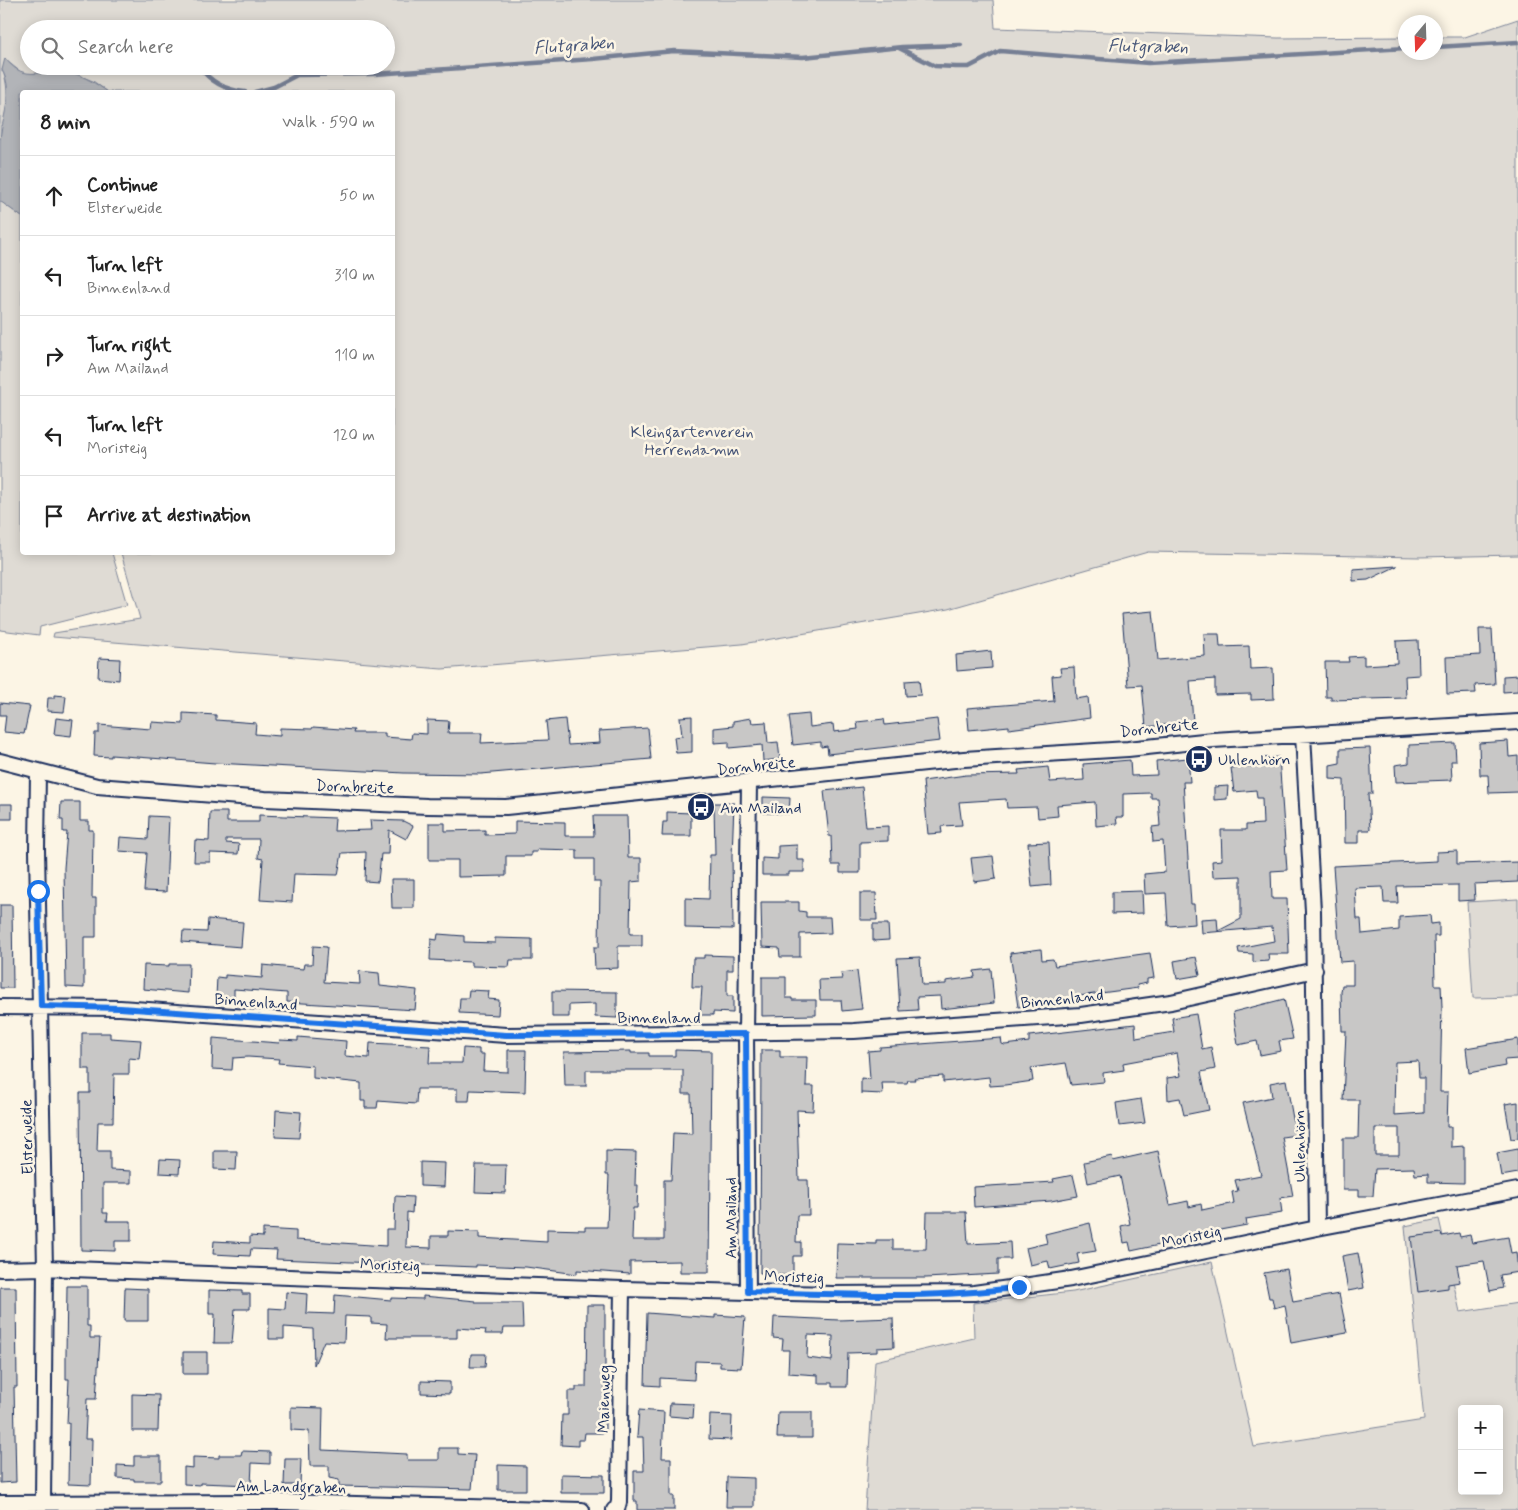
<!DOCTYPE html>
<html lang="en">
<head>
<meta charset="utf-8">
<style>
	:root { --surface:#fff; --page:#f6f6f6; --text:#222; --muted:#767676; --line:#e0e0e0 }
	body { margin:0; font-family:Mynerve,sans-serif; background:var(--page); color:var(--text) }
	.controls { position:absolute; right:15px; bottom:15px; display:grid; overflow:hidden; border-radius:5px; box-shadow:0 2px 12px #0003 }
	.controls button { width:45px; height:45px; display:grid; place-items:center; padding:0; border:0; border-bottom:1px solid var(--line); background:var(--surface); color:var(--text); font:25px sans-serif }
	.compass { position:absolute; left:1398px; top:15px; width:45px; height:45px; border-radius:50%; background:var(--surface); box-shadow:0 2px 12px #0003; rotate:199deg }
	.stop { position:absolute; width:15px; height:15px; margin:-11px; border:4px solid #1a73e8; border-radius:50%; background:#fff }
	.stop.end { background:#1a73e8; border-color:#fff; box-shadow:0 1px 5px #0008 }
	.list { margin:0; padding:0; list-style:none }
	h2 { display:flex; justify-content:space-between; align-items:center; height:65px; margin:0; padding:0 20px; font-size:21px }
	h2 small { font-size:16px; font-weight:400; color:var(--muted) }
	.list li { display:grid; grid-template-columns:32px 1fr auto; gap:15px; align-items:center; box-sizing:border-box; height:80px; padding:0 20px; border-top:1px solid var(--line) }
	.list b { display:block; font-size:19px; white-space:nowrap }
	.list p { margin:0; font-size:16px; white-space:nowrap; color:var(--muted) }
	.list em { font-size:16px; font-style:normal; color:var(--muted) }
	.icon { flex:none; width:28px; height:28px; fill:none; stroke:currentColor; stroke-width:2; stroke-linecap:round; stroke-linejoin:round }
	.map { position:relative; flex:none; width:1518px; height:1510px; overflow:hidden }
	.search { position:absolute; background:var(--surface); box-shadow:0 2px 12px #0003; left:20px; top:20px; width:375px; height:55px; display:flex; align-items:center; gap:12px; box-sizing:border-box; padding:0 18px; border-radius:28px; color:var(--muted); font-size:19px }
	.panel { position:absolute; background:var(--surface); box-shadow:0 2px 12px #0003; left:20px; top:90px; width:375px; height:465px; border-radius:5px }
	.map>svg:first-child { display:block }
</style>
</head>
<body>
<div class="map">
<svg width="1518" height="1510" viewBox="0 0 1518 1510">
	<rect width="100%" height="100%" fill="#fcf5e5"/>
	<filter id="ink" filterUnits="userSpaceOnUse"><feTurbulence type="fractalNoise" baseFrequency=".02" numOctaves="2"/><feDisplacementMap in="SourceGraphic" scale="10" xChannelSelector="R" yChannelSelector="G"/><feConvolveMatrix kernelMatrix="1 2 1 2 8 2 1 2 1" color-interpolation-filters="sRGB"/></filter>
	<g filter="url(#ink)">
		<!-- green -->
		<path fill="#dfdbd4" stroke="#7d8599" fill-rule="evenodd" d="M0,0H993L995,28L1278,38L1405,37L1406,52H1436V37H1465L1518,19V555L1419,557L1148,552L948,609L742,644L442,669L53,637L54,633L140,619L121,553L392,552V92H108L93,81L70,72L28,74L22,73L7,61L2,70C11,86 6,122 0,139ZM29,29H386V66H29Z
			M0,201L22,217V552L112,553L127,605L40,627L39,635L0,630Z
			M1518,899V997L1473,998L1467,902Z
			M1439,1219L1460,1312L1518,1303V1510H865L875,1361L974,1338L973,1303L1073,1292L1212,1262L1254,1447L1424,1420L1405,1226ZM1462,1409H1499V1491H1462Z"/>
		<!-- water -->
		<path fill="#b2b4b8" stroke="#767f94" d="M5,58C26,86 44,66 70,72C84,76 97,84 108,92H22V217L0,201C0,182 0,162 0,142C1,119 15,93 2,70Z"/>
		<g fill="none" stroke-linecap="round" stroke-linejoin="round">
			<!-- stream -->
			<path stroke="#767f94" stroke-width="4.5" d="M1436,47L1518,42
				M899,48L935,66L956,67H969L1000,51L1148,63L1406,48
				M199,66C210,82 226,90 245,92
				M255,92L274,87L297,75L375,74L593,59L674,51L803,57L902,47L961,45"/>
		</g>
		<!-- building -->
		<path fill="#c8c7c6" stroke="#1b2f5e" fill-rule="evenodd" d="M1397,566L1368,580L1353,581V569Z
			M1153,611L1158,660L1205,656L1204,634H1219L1220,647L1249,646L1250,669L1273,668L1274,699L1251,700V694L1215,695V679L1190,681L1193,722L1146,727L1142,685L1128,686L1122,614Z
			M1479,629H1492L1495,684L1475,685L1476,693L1447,694L1446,657L1480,655Z
			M1418,640L1419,675L1405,676L1406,698L1331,700V697H1326L1325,662H1349L1348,657L1364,656V665L1397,663L1396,641Z
			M991,651L992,668L957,671L956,655Z
			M99,658L120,659L119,680L98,678Z
			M1074,667L1076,699L1088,697L1090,718L1009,729V726L969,730L967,708L1054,701L1052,676L1061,675L1060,668Z
			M1518,675V691L1503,692V676Z
			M919,680L921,695L906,696L905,681Z
			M54,695L66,696L64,712L47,711L48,698H54Z
			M0,703L30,706L24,734L4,732L6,715H0Z
			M183,713L216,715V720L256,723L255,734L280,736V728L312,729L313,727L354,730L353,733H385V737L411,739L412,733L427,734V720L449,721L448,733H482L481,743L548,740L546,721L565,719L568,745L600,743L599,731L648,728L651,759L481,774L404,773L215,763L111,755V757L94,756L95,733H99V725L151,729L152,722L183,724Z
			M809,714L810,727L833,724L834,732L858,729L857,722L884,719L885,725L937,719L940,741L828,754L827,746L821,747V742L793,745L789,716Z
			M692,716V752L676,753L674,737L682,736L680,717Z
			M56,718L73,720L71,736L54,734Z
			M751,718L752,723L766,722L768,743L778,742L780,759L763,761L762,745L729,748V742L714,743V728L733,726V721Z
			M1508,741L1509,757L1518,756V792L1489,793L1488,775H1480L1479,743Z
			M1455,743L1456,761H1451L1452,780L1396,782L1395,765L1409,763V745Z
			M1370,748L1372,794H1368L1370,830H1359V843H1345L1344,780L1330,779V765L1340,763V749Z
			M1279,757L1287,870L1271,871L1272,899H1287L1289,954H1268L1269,961L1253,962V954L1239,953L1238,948L1274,941L1272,927L1202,933L1201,919L1217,918L1218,931L1241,919V876L1213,877L1212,861L1222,860L1221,830H1246V825L1263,824L1262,798H1257L1256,790L1234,792L1231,768L1264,765L1263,758Z
			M1188,758L1190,782H1183L1191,904H1194L1195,924L1168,926L1166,893L1145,894L1144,874L1165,872L1163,841L1153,842L1152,827L1160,826L1158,798H1151V793L1123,794V817H1116L1117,824L1096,826L1095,802L1057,805L1058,816L1038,818L1037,807L1007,808L1006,799L959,802L962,825L941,826L942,833L928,834L923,781L966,775L1019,774L1018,770L1048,767L1050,782L1084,780L1083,764L1130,760L1131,776L1157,775L1156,761Z
			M1228,786L1227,799L1214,800V787Z
			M862,787L866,827L888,826V841L860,842V873H840V865H832L831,836H829L824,791Z
			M763,797L790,798L789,814L763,813Z
			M61,802H80V821H89V830H93L92,898H96V937H84V988L66,987L64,868L67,832H63V820H60Z
			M714,803H734L732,856L733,929L685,928V898L709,899L710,855H715Z
			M0,804H12V819H0Z
			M210,812H227V822H259V815L335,818L334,831L371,830L370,820L403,821L413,826L406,839L389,830L388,854H381L378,882L365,881L366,852L342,853L338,875L294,874L292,902L260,900L263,859L258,858L259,839H226V843L239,844L238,854L210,853V862H194L195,840L209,841Z
			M667,812L691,813V836H662L663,822H667Z
			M149,816L169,817L166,892L144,891L147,853L119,851L120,837L148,839Z
			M593,816H627L628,858H641V881L631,882L630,934H642V946H618V968L595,969L594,947H599L600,882H594V859H577V850L537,849V852H531V856H506V876L458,877V860H429V823H445V831L485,830V835L515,834V821L565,822V836H594Z
			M1049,842L1051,885L1032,887L1028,843Z
			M797,845V860H804V872H789V875H762V858L778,859V846Z
			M1457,851V864L1518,862V882L1474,884L1475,900L1458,901V885L1397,886L1398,903H1384L1383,887L1355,888L1357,919H1361L1362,934L1399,930V917L1430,915L1431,924L1439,923V936H1434L1435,985H1441L1442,1007L1440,1092H1448L1447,1127H1451V1147L1464,1146V1183L1428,1182V1174L1415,1175L1414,1168L1375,1169L1373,1196H1359V1190H1343V1138H1358L1359,1100H1343L1346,1031H1342L1341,992L1342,985H1353V961L1340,962L1333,866L1437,861V852ZM1418,1061L1419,1078H1424V1113L1394,1115L1395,1062ZM1375,1128H1399V1155H1375Z
			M993,856L996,879L974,882L971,858Z
			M391,879H414V908H392Z
			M1142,891L1143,913L1112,914V892Z
			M860,893H876L877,920H860Z
			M761,902H799V911L806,912V917H830L831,933L800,934V957H780L779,948L762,947Z
			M0,905H12L13,988H0Z
			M208,919L243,922L241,947L182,942L183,931L207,932Z
			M873,924H888L889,940L873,941Z
			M438,934L464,936V942L495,943V938L532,939V960H510L509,967L471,966V962L430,960L431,939L437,940Z
			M313,946L327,947L324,982L360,984L359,971L379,973L380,986L417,990L415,1010L287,1002V993L261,991L234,989V998L216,997L217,977L225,978V975L262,978L263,965L303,969L304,964H312Z
			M1041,949L1042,960L1053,959L1055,966L1150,953L1154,978L1147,979V983L1137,985L1138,988L1079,996L1080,1000L1018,1007L1010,953Z
			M704,955L733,956V970H727V996H733V1013L713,1012V1015H700L702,987H692L693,958H704Z
			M920,957L922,985L946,984V981L975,977L974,971L991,969L994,1003L941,1009L940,996L917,997L918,1010L900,1011L897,958Z
			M1196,957L1200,975L1177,979L1174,961Z
			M169,964H189L188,993L143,989L144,965L169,966Z
			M857,971L862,1009L842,1011L841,1000H820L819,980L842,979L841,973Z
			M762,977H786V998H792V1000H816V1015L762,1016Z
			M469,990L489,991L488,999L499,1000L498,1015L459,1013L460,998H468Z
			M552,991L617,992V1018L595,1017V1004L569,1005V1017H552Z
			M1284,999L1293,1039L1279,1041L1281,1051L1260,1055L1257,1041L1238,1045L1233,1012Z
			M1196,1014L1202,1049L1211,1047L1215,1069L1201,1072L1209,1110L1184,1115L1180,1098L1168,1100L1167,1078L1181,1076L1177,1053L1123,1063L1124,1070L1103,1073L1104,1082L1071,1085L1066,1063L1031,1068L1033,1081L1005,1085L990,1086L989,1077L943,1082V1076L914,1078L915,1080H908L907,1083H882L883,1094L861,1093V1078L870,1079L868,1051L880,1050V1047L1001,1038L1002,1044L1005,1045L1029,1042V1036L1135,1024L1136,1038L1174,1032L1172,1018Z
			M82,1033H110V1038L141,1040L139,1059L129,1058V1074H114L113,1122H98L97,1151H110V1170L131,1171V1183H103V1213H108L107,1221H131V1241H115V1251L81,1250L80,1093H90V1069H82Z
			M298,1037L346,1041L345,1056L369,1058L370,1043L430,1046L429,1063H462L463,1048L479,1049V1054H484L483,1071L508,1072V1050H526L525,1092L470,1090L469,1101H457V1089H417L416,1104L378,1101L377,1108H365V1101H361V1083L313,1078V1066L278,1063L279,1059L248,1057L233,1058L232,1070L212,1069L213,1038L279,1043L280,1040L298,1041Z
			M1518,1039V1059L1504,1060L1505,1066L1469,1073L1466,1048Z
			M675,1050L711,1051L709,1272H680V1261L630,1262V1274L577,1270V1274L526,1267L476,1265V1267L276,1259L277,1250L251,1249L250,1256L213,1254L214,1241L250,1243V1236L263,1237V1229L296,1231V1240L386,1246V1229H394L395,1196L413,1197L412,1213L407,1212L406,1247L431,1248V1236H448V1231L479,1232V1238L547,1242V1229L585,1230V1227H607L609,1175H606V1151L636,1152L635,1185H638L637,1208H633L632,1240H664V1180H671L673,1133L692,1134L691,1094H683V1070H586V1086H565L564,1052L631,1051V1053H649V1056H675Z
			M761,1050H780V1057H807L806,1086H814L813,1111L797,1110L799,1180H808L809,1215H797L796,1242H801V1256H793V1276L760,1273Z
			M1286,1080L1296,1135L1282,1137L1293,1196L1280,1198L1282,1213L1246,1219L1247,1225L1177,1238L1178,1241L1131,1251L1129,1242L1124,1243L1121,1226L1130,1224L1120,1176L1088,1183L1084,1162L1112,1156L1113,1161L1158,1151L1170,1205L1188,1201L1189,1207L1201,1204L1202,1210L1234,1203L1232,1192L1238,1191L1235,1180L1261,1175L1243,1103L1272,1097L1270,1083Z
			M1141,1099L1145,1123L1119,1126L1116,1103Z
			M1518,1102V1138L1511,1139L1505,1104Z
			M276,1110L301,1112L299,1138L275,1137Z
			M1518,1149V1173L1501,1176L1497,1153Z
			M214,1151H237L236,1170L214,1169Z
			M160,1159L180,1160L179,1174L159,1173Z
			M420,1162L445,1163L444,1187L420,1186Z
			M476,1165H506L505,1193L475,1192Z
			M1073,1175L1078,1196L1051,1201L974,1207L973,1187L1054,1182L1053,1179Z
			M927,1212H966L968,1244L1010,1242L1011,1259H998V1274L926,1278H836L837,1243L876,1244V1240H893V1249H926Z
			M1090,1223L1096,1251L1077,1254L1079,1263L1050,1269L1048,1261L1030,1265L1026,1248L1047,1243L1045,1234Z
			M1441,1233L1442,1236L1459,1233L1460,1237L1470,1235L1472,1243L1508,1237L1511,1253L1516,1252L1518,1272L1500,1275L1503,1288L1490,1291L1484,1261L1457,1265L1460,1282L1448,1284V1288L1418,1292L1411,1237Z
			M1358,1253L1364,1288L1348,1291L1342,1256Z
			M1287,1269L1293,1302L1339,1294L1347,1333L1291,1343L1285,1305L1274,1308L1272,1298H1269L1264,1273Z
			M67,1286H87V1326H90V1338H100L96,1399H87L85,1439H92L91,1485L68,1484L69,1423H67L69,1379H66V1355Z
			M0,1287H16L17,1387H14L16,1482L0,1483Z
			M125,1288L148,1289V1321H124Z
			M209,1290L242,1291V1294H250V1309H235L232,1343H214L215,1314H209Z
			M286,1292L307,1294L306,1313L334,1314L335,1295L391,1300V1298L423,1299V1296L476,1301V1303H522L523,1328H504L503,1334H485L486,1330L457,1328V1338H386L387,1324L371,1323V1317L345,1316L344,1342L324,1341L314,1365L313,1329L284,1327V1339H269V1308L285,1309Z
			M587,1305H605V1433H585L584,1440H578V1446L561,1445L562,1415H568V1391H576V1387H586Z
			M647,1313L715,1318V1315L745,1317L741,1368L720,1367V1362L695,1361L694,1380L660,1378V1386L645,1385Z
			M774,1317L839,1320L893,1318L894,1347L877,1348V1352L848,1353L847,1387H832V1383H818V1375L788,1373L789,1350H782L783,1339L773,1338ZM808,1335L833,1336L832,1361L807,1358Z
			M183,1352H207V1374H183Z
			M471,1354H486L485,1367H470Z
			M421,1381L450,1382V1394L421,1393Z
			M132,1394L159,1395L158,1431H132Z
			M670,1403L694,1404L693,1418L669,1416Z
			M291,1407L323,1408L322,1450L407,1454V1460H439V1448H458V1454L475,1455L472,1489L339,1486V1480L329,1478V1466H310L309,1431L291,1430Z
			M639,1410L664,1412L662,1458H671V1496H674V1510H637V1501H634V1471H644L643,1437H637Z
			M778,1412H812V1438H777Z
			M710,1415L732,1416L731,1440L709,1439Z
			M242,1451L270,1452V1464L252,1463L251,1485L200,1483V1485L184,1484V1467L193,1468V1457L219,1458V1455H241Z
			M134,1456H161V1481H134V1479L117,1478V1465L134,1466Z
			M285,1459H301L300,1485H284Z
			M498,1465L526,1466V1490H498Z
			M561,1474L604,1475V1493H561Z
			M727,1477L754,1478V1507H726Z"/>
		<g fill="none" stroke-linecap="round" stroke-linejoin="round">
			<!-- street casing -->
			<g stroke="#1b2f5e" stroke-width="18">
				<path id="street" d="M1303,735L1313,911L1317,1228
					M0,761L97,786L265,799L427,806L506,807L964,759L1128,749L1213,740L1518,722
					M38,772L37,850L45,1268L43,1502
					M0,1007L120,1008L506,1035L854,1031L1081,1015L1171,1002L1315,970
					M0,1269L45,1268L622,1289L833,1294L974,1293L1071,1279L1317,1228L1518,1190
					M748,1292L746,1034L749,783
					M0,1503L281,1502L582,1510
					M614,1510L617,1509L619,1502L622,1289"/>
			</g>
			<!-- street -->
			<use href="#street" stroke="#fcf5e5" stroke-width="14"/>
		</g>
	</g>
	<g fill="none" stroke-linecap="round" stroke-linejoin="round" filter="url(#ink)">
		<!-- route -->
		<path stroke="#1a73e8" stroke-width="6" d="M38,891L41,1006L120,1008L506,1035L746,1034L748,1292C838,1294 930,1300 1019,1287"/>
	</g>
	<!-- icons -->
	<defs>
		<g id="bus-disc" transform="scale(1.4375)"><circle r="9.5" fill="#1b2f5e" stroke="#fcf5e5"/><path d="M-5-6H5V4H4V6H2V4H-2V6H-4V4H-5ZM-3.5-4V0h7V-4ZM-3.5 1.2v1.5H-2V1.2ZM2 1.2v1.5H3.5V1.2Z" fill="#fff"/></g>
	</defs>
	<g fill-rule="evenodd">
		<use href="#bus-disc" x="1199" y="759"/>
		<use href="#bus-disc" x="701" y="807"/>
	</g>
	<g text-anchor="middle" stroke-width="5" stroke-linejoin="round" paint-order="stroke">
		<!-- park labels -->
		<g font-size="16" fill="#425176" stroke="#fcf5e5">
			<text x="692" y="437">Kleingartenverein<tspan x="692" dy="18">Herrendamm</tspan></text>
		</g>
		<!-- street labels -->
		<g font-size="16" fill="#1b2f5e" stroke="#fcf5e5">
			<text transform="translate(1159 727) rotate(-6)" y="6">Dornbreite</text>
			<text transform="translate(756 765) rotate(-6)" y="6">Dornbreite</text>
			<text transform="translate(355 786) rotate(2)" y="6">Dornbreite</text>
			<text transform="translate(1062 998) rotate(-6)" y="6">Binnenland</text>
			<text transform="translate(256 1001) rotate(4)" y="6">Binnenland</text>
			<text x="659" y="1023">Binnenland</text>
			<text transform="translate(26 1137) rotate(-91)" y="6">Elsterweide</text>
			<text transform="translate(1299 1146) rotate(-90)" y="6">Uhlenhörn</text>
			<text transform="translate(730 1218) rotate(-90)" y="6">Am Mailand</text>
			<text transform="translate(1191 1236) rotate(-12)" y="6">Moristeig</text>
			<text transform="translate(390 1264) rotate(2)" y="6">Moristeig</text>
			<text transform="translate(794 1276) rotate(2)" y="6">Moristeig</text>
			<text transform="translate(603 1399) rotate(-89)" y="6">Maienweg</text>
			<text transform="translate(291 1486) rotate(1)" y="6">Am Landgraben</text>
		</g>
		<!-- poi labels -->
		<g font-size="16" fill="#1b2f5e" stroke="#fcf5e5" text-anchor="start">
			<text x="1218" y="765">Uhlenhörn</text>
			<text x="720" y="813">Am Mailand</text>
		</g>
		<!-- water labels -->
		<g font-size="18" font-style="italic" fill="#485779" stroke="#fcf5e5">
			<text transform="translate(574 45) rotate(-4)" y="6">Flutgraben</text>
			<text transform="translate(1148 46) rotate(1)" y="6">Flutgraben</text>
		</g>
	</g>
</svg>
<div class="controls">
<button>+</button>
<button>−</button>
</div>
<svg class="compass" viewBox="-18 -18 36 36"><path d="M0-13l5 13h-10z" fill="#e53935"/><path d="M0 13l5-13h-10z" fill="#767676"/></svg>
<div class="stop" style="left:38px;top:891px"></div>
<div class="stop end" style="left:1019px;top:1287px"></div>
<div class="search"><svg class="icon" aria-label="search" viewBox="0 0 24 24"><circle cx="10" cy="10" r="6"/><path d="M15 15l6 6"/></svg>Search here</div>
<section class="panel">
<h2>8 min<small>Walk · 590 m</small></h2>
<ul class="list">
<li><svg class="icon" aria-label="ahead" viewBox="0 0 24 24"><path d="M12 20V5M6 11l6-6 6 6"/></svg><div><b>Continue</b><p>Elsterweide</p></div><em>50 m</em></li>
<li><svg class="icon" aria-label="left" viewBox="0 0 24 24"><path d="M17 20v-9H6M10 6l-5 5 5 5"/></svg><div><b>Turn left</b><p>Binnenland</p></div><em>310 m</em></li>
<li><svg class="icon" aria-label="right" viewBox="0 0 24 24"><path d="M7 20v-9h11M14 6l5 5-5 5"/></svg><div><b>Turn right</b><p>Am Mailand</p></div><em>110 m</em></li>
<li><svg class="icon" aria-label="left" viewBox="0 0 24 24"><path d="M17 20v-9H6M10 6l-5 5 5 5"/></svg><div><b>Turn left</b><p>Moristeig</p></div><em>120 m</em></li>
<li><svg class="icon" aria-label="arrive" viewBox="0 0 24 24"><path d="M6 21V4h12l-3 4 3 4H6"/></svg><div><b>Arrive at destination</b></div></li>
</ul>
</section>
</div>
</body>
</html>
